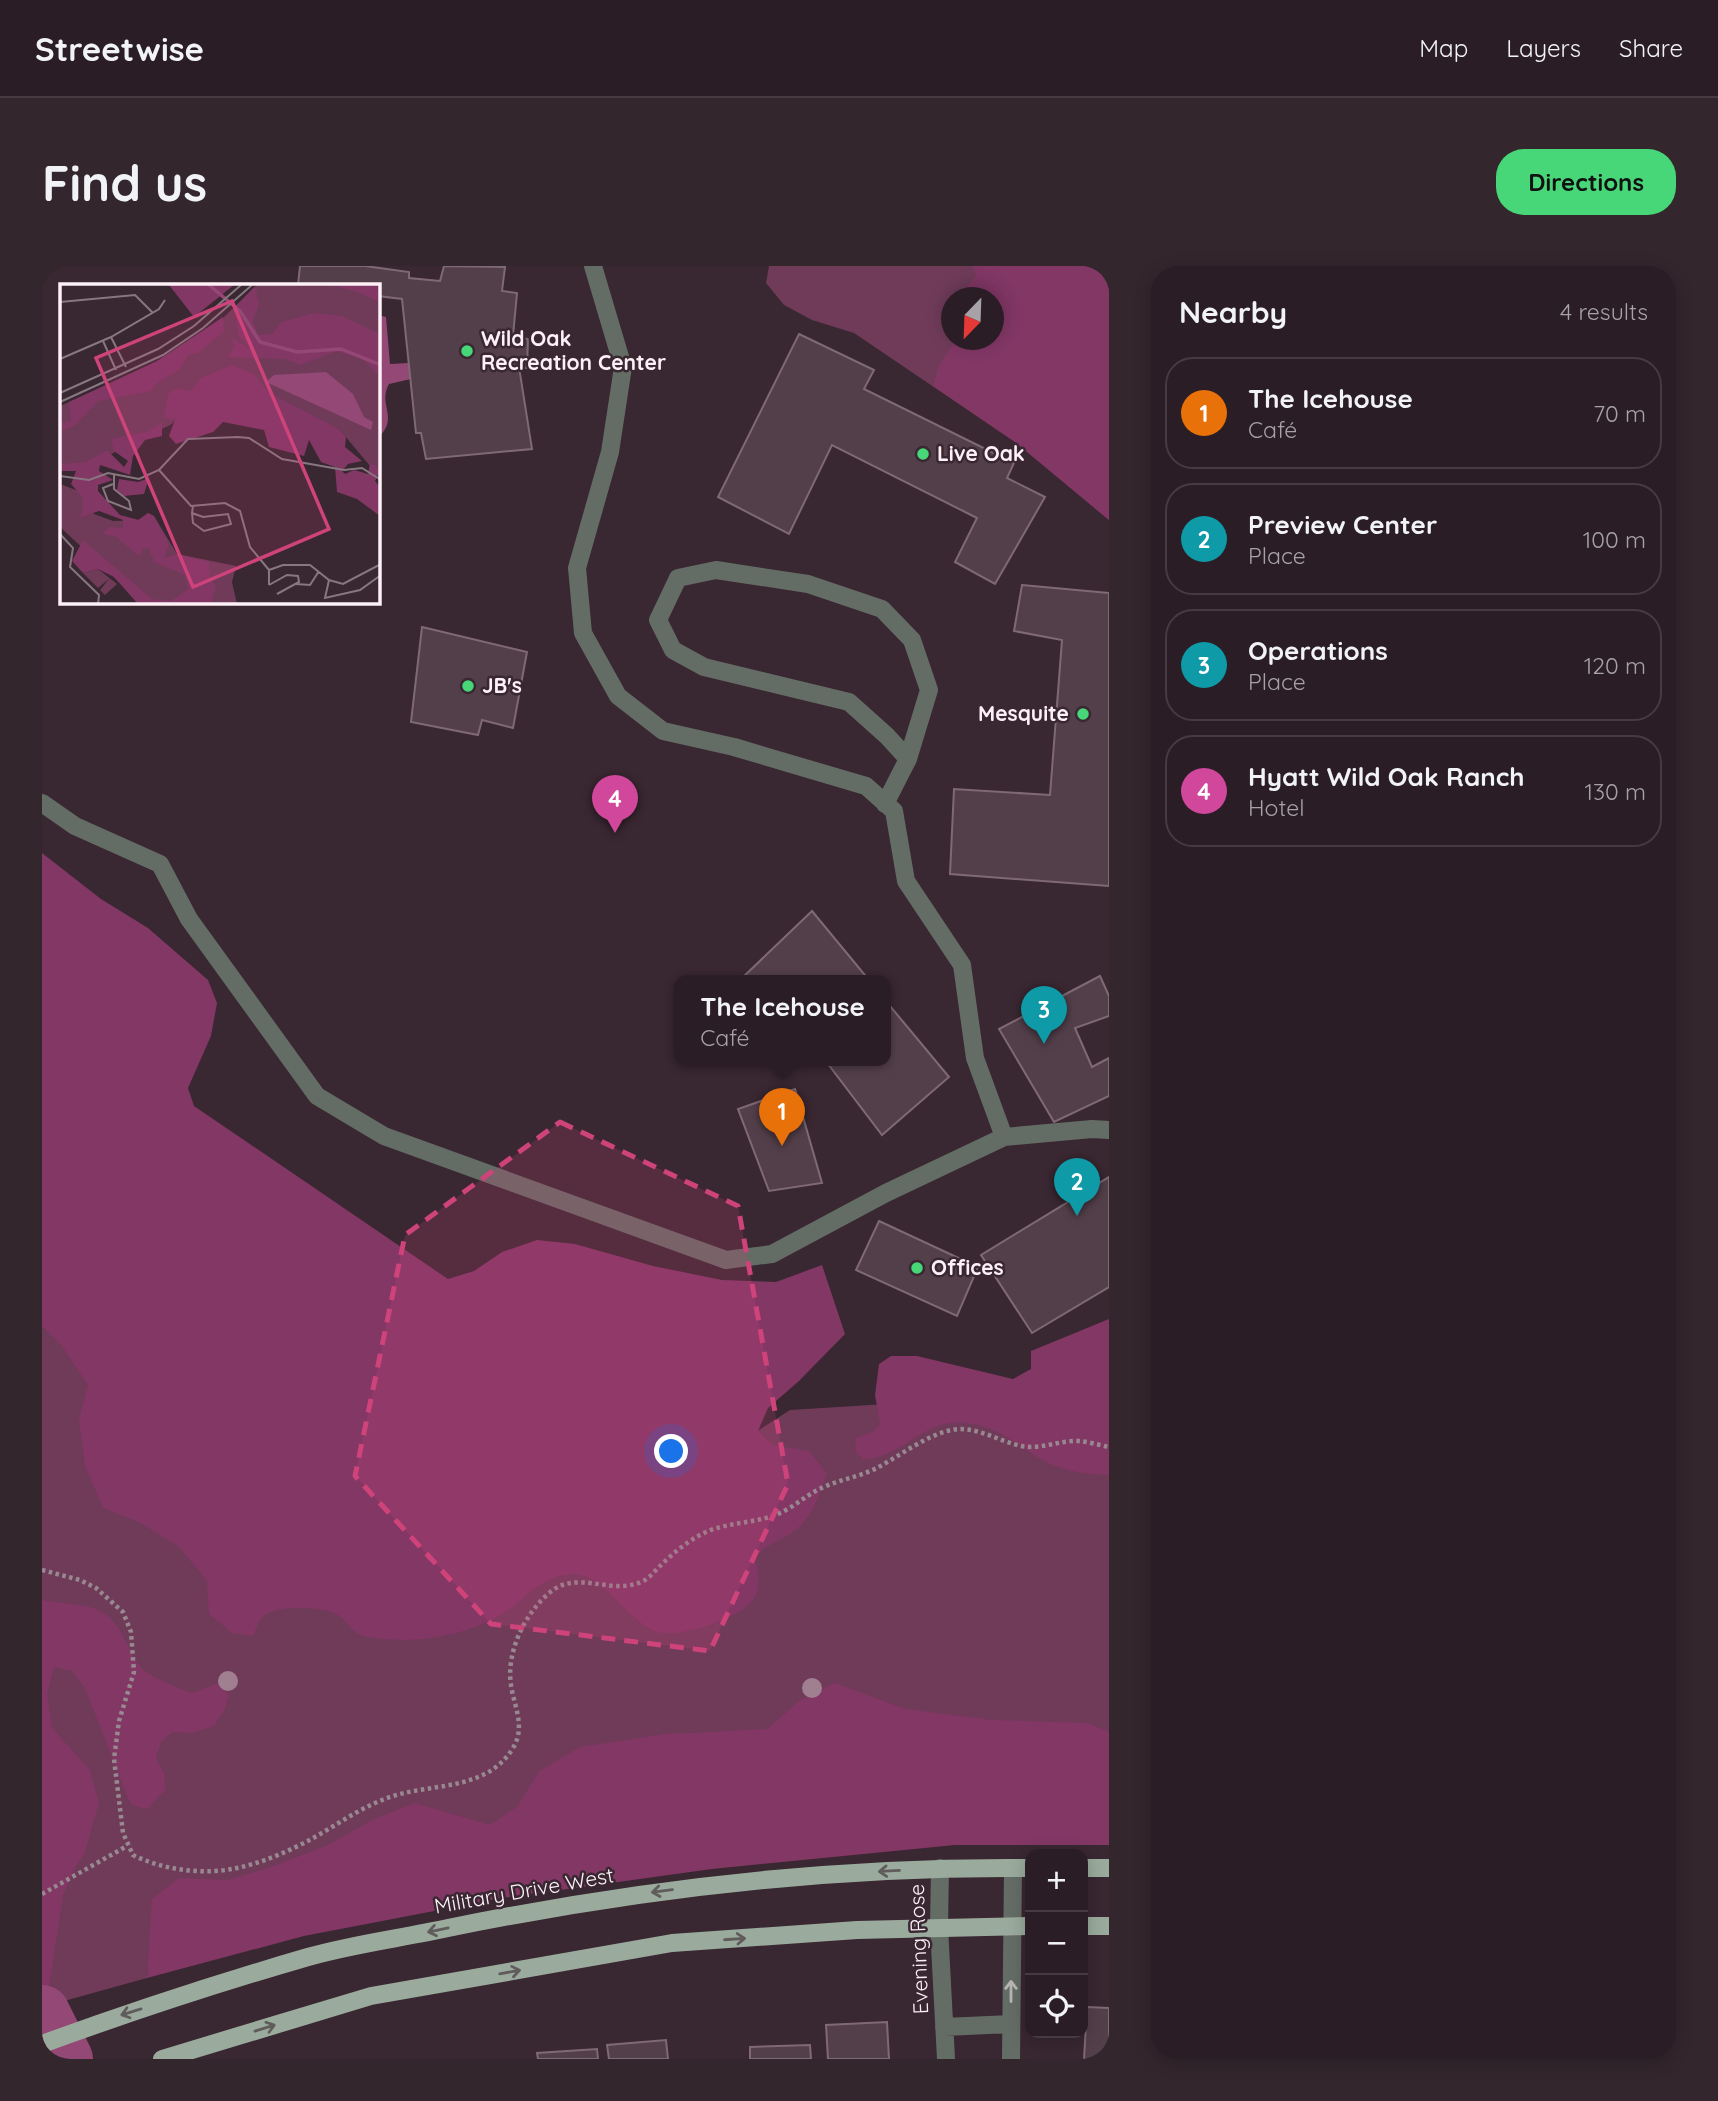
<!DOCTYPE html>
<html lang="en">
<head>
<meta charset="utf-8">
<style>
	:root { --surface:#2b1d25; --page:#33262d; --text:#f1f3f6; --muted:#a6a2a7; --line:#473b42; --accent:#48d778 }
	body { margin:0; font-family:Quicksand,sans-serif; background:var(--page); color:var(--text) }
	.controls { position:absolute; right:21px; bottom:21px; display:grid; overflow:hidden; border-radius:14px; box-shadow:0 4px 18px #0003 }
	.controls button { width:63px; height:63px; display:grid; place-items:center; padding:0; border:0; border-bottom:2px solid var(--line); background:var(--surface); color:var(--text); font:35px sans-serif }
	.compass { position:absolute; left:899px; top:21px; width:63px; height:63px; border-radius:50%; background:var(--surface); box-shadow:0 4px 18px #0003; rotate:203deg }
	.you { position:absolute; left:630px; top:1186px; width:24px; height:24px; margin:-18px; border:5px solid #fff; border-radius:50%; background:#1a73e8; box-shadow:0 0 0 10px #1a73e833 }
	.badge { display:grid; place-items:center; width:46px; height:46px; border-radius:50%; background:var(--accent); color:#fff; font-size:23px; font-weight:700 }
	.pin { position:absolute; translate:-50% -58px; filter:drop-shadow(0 2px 4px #0008) }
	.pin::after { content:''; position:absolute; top:37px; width:24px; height:21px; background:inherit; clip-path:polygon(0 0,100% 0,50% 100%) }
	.popup { position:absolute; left:632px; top:709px; width:217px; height:91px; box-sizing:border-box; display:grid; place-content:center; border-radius:14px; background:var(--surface); filter:drop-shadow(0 2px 5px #0005); font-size:23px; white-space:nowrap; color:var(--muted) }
	.popup b { font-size:26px; color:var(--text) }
	.popup::after { content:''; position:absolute; left:50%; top:100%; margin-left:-14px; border:14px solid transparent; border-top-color:var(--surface) }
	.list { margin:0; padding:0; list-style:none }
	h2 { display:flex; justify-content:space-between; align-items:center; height:91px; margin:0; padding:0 28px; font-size:30px }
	h2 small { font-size:23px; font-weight:400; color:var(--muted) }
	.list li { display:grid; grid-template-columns:46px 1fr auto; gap:21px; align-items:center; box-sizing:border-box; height:112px; margin:0 14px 14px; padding:0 14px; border:2px solid var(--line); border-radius:28px }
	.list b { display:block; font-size:26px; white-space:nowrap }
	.list p { margin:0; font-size:23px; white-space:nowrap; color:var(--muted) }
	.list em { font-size:23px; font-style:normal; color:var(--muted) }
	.icon { flex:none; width:38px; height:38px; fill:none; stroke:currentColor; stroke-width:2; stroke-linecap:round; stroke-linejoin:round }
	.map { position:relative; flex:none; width:1067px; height:1793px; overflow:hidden; border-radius:28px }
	header { display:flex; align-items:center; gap:42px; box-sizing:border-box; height:98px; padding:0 35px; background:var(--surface); border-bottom:2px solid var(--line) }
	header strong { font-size:33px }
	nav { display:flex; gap:38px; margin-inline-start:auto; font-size:24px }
	.intro { display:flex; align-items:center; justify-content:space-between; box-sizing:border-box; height:168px; padding:0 42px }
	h1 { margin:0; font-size:49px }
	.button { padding:18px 32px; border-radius:28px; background:var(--accent); color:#111; font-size:24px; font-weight:700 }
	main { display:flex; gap:42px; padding:0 42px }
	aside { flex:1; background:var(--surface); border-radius:28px; box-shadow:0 4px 18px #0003 }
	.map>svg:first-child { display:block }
</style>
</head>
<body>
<header>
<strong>Streetwise</strong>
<nav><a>Map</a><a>Layers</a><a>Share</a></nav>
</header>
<div class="intro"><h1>Find us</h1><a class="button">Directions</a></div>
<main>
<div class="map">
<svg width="1067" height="1793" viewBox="0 0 1067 1793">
	<rect width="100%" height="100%" fill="#392731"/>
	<!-- green -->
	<path fill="#6f3b59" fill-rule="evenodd" d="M727,0H1067V254L973,176L812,67L770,54L742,39L724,17ZM909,32H951V74H909Z
		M0,1031L507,1300L748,1144L1067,1124V1561L591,1587L106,1701L105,1712L4,1740V1737L0,1738Z"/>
	<!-- forest -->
	<path fill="#823765" d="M931,0H1067V254L973,176L891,120L896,102L913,74H951V32L917,31L934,10Z
		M0,587L59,633L106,662L166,714L175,737L169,770L146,822L152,840L406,1013L432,1005L460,986L495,974L533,978L611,1000L680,1014L734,1016L780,999L803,1068L757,1115L726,1142L716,1165L731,1179L767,1185L785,1207C777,1229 771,1252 751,1266C737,1276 726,1277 713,1291C716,1306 721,1323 709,1336C696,1353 635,1373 615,1366C584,1355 562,1306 529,1308C497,1311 483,1334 460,1348C432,1365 398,1373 364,1374C355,1374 323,1373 317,1368C309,1364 304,1355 297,1350C283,1340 233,1338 221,1351C216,1355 214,1364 211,1370L190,1367L167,1348L165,1315L137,1281L97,1256L61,1242L43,1200L37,1153L46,1119L20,1080L0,1060Z
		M1067,1053V1209C1045,1208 1024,1206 1004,1196C972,1178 951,1154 910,1157C883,1160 866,1180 842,1189C835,1192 828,1193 821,1194L813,1184L814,1172L831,1166L838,1158L833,1129L837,1098L849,1090H875L971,1113L989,1103V1085Z
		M0,1334C16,1338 40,1337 54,1343C79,1354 83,1379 97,1399C104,1410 137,1422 150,1427L176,1417L187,1429L183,1443L172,1460L150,1467L130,1466L119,1476L114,1492L122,1507L124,1523L105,1543L90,1539L86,1532L43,1422L30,1405L12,1401L5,1428L10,1462L48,1504L57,1537L42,1589L34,1600L21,1629L4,1740L0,1741Z
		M793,1417L863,1443L950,1454L1046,1457L1067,1466V1579H913L670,1603L460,1632L262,1670L105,1712L110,1633L137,1612L186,1614L226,1602L286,1579L332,1553L373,1537L448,1559L475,1541L497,1505L538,1481L624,1468L725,1463L757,1435Z"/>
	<!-- water -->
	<path fill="#944875" d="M336,49L344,51L348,98L367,97L369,113L347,118C335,139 358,151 336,172Z"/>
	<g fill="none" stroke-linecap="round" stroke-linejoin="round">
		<!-- river -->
		<path stroke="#944875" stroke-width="56" d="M0,1747L23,1793"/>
	</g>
	<!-- building -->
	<path fill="#533f4a" stroke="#7f6975" stroke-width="2" d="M258,0H323L367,6V12L398,15L402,0L463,1L460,25L475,27L471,70L486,73L485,102L477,101L490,183L384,193L379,167H374L360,33L336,30V19H256Z
		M757,68L832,104L822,123L972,197L965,212L1003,231L953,318L913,296L935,252L790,179L747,268L676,231Z
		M980,319L1067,327V620L908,608L912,523L1008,529L1020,374L972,365Z
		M380,361L485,386L471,462L440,454L436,469L369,456Z
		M770,645L827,714H698Z
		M1058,710L1067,730V750L1033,762L1050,801L1067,792V830L1012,856L957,763Z
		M843,734L907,811L840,869L783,794H843Z
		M753,823L780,917L727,925L696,843Z
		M1067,911V1021L990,1067L939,989Z
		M837,955L936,1001L915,1050L814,1004Z
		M1045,1741L1067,1742V1793H1042Z
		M845,1756L847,1793H786L784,1759Z
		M624,1774L626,1793H567L565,1779Z
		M768,1779L769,1793H708V1781Z
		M555,1783L556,1793H496L495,1787Z"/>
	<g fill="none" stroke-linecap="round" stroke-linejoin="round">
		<!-- path -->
		<path stroke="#988991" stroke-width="4.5" stroke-dasharray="3.5 3.5" stroke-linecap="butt" d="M0,1304L38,1314L54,1322L81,1346L89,1366L92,1406L77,1455L72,1493L81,1567L91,1589C119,1603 158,1609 190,1603C218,1598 248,1585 273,1571C301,1555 327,1536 358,1528C397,1518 447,1522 471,1482C484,1460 472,1441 469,1419C464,1387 482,1349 506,1328C535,1301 570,1332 603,1314C608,1311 612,1306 616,1302C628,1290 643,1277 658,1269C685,1254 718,1259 744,1244C758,1236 769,1226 784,1220C801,1213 819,1210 835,1202C859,1189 883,1170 909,1164C933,1159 956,1175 979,1180C999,1184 1017,1174 1038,1175C1047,1176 1057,1179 1067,1181
			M0,1628L85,1580"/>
		<!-- minor -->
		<path stroke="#646c66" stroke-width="18" d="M551,0L581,101L568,186L535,302L541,367L576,430L621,465L692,481L824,520L852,545L864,615L920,699L933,792L962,871
			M0,537L33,560L118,598L147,653L275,830L342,870L684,994L730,988L844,927L962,871L1050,863L1067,864
			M843,538L866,493L845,470L807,436L662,401L631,384L616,354L636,312L674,304L766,318L840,343L870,374L887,424L866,493
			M898,1602L897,1661L904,1793
			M902,1761L969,1758
			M969,1793L971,1602"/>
		<!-- major -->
		<path stroke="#9aab9d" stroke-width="18" d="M1041,1602H1067
			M1041,1660H1067
			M0,1778C88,1746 176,1717 266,1691C311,1678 360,1672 406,1662C597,1623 793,1600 988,1602
			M120,1793L329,1730L630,1677L815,1664L988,1660"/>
	</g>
	<!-- trees -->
	<g fill="#9f7f90">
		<circle cx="186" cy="1415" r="10"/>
		<circle cx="770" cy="1422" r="10"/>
	</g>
	<!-- one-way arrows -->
	<defs><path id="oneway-shaft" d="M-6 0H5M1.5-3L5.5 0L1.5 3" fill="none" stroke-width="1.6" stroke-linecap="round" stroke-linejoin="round" transform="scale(1.75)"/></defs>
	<g stroke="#605c5c">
		<use href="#oneway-shaft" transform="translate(847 1605) rotate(177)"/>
		<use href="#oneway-shaft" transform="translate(620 1625) rotate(173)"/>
		<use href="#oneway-shaft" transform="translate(396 1664) rotate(168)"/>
		<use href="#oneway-shaft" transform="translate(693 1673) rotate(-4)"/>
		<use href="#oneway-shaft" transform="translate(468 1706) rotate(-10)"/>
		<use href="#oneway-shaft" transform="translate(89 1746) rotate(163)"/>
		<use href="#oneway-shaft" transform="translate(223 1762) rotate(-17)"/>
	</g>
	<use stroke="#b8b5b5" href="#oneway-shaft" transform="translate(969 1725) rotate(-90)"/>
	<!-- marked area -->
	<path fill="#ce437a" fill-opacity="0.2" stroke="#ce437a" stroke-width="5" stroke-dasharray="14 9" stroke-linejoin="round" d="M518,856L696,940L746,1218L668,1385L449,1358L313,1210L363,969Z"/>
	<!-- markers -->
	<g fill="#48d778" stroke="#392731" stroke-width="2.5">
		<circle cx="425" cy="85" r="7"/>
		<circle cx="881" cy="188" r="7"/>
		<circle cx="426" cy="420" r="7"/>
		<circle cx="1041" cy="448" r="7"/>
		<circle cx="875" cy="1002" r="7"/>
	</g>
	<g text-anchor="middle" stroke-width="5" stroke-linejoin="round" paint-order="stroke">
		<!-- poi labels -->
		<g font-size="21" font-weight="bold" fill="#fdf0f6" stroke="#392731" text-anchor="start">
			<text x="439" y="80">Wild Oak<tspan x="439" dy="24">Recreation Center</tspan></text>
			<text x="895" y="195">Live Oak</text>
			<text x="440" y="427">JB's</text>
			<text x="1027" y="455" text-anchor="end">Mesquite</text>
			<text x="889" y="1009">Offices</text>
		</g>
		<!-- street labels -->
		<g font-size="21" fill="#fdf0f6" stroke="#392731">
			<text transform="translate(482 1625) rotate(-10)" y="7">Military Drive West</text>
			<text transform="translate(877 1683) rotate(-92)" y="7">Evening Rose</text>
		</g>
	</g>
	<!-- overview -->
	<g transform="translate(18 18)">
		<rect width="320" height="320" fill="#392731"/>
		<path d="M197,1H320V194L280,146L134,107L112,140L19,186L0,182V122L108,75L163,34ZM0,200L21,208L34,230L53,237L78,236L88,229L94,232L117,270L176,282L172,298L177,320H83L0,243ZM38,285L57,300L45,311L40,306L49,295L38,304L23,289Z" fill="#6f3b59"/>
		<path d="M109,1H174L134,33ZM272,1L317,2L320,18L297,8ZM195,2L199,20L193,37L198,51L212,50L221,38L254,29L282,32L320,50V93L304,76L276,67L241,81L225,75L168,73L174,63L172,54L192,67L179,52L174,24ZM163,33L164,47L138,69L128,71L120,85L98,98L91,107L39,117L13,143L0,147V139L11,137L9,118L97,77ZM171,81L194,90L208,108L280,146L286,153L285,163L302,177L288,180L282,187L285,190L294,186L308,190L310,179L316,182L320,187L315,197L320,203V232L297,215L277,208L275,183L261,178L249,156L244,172L209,163L204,146L163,138L153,148L116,160L109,152L115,135L104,134L108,110L117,104L131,107L141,94ZM102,138V152L85,156L73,172L70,191L40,181L39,187L53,196L38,201V207L60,231L79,236L88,229L94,232L109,260L104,274L117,270L149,278L150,294L156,302L151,320H78L54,293L38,285L23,289L12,277L23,256L92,315L111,317L128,305L125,291L94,278L89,265L83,264L79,272L55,252L42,250L49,243L63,244V236L39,227L19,234L23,224L22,213L11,200L16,187H0V180L26,178L47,166L64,183L68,177L54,167L51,155L90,147ZM89,194L84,210L64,212L57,206L59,195L78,198Z" fill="#823765"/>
		<path d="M266,88L293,110L304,133L313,138L311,146L206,98L214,91Z" fill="#944875"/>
		<path fill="none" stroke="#944875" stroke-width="3.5" d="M149,1L180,27L200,58L237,68L281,65L321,81"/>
		<path fill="none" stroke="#877780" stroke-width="2" d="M0,18L75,11L93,29M51,53L66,83M43,57L56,86M0,75L51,53L99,25L105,16M0,109L98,65L134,42L181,1M0,118L103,71L143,44L192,1M99,186L131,222L165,219L180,227L190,263L209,286M0,192L29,196L48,189L79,195L99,186L128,155L178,153L189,154L222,175L284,186L302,184L321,196M53,200L43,204L48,217L71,226L69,217L54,205V191M132,229L133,239L144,247L171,240L168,230L143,233L132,229L133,222M0,250L13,264L10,283L39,311L38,320M269,296L265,314L300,306L321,291M236,300L250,301L259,287M209,301V286L223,281H250L269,296L283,300L321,280M209,301L227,291L238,292L239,298L217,310"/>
		<path fill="#ce437a" fill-opacity="0.15" stroke="#ce437a" stroke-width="3.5" d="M172,17L269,245L133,303L36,74Z"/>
		<rect width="320" height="320" fill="none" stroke="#fdf0f6" stroke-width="3.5"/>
	</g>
</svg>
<div class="controls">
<button>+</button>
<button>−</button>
<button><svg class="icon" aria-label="locate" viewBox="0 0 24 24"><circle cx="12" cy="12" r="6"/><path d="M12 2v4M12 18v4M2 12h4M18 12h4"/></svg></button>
</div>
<svg class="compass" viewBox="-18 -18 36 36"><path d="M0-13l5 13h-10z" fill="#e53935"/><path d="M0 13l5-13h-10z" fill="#a6a2a7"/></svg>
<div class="you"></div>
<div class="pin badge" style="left:740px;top:880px;background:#e8710a">1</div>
<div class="popup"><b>The Icehouse</b>Café</div>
<div class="pin badge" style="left:1035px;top:950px;background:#0f9aa8">2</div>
<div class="pin badge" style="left:1002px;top:778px;background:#0f9aa8">3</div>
<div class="pin badge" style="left:573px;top:567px;background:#d1479c">4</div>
</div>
<aside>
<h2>Nearby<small>4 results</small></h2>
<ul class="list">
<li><span class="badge" style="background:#e8710a">1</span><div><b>The Icehouse</b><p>Café</p></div><em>70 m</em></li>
<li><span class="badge" style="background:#0f9aa8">2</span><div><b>Preview Center</b><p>Place</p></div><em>100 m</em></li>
<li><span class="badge" style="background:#0f9aa8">3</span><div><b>Operations</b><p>Place</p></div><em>120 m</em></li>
<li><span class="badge" style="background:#d1479c">4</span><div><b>Hyatt Wild Oak Ranch</b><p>Hotel</p></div><em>130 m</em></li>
</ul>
</aside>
</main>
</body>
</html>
